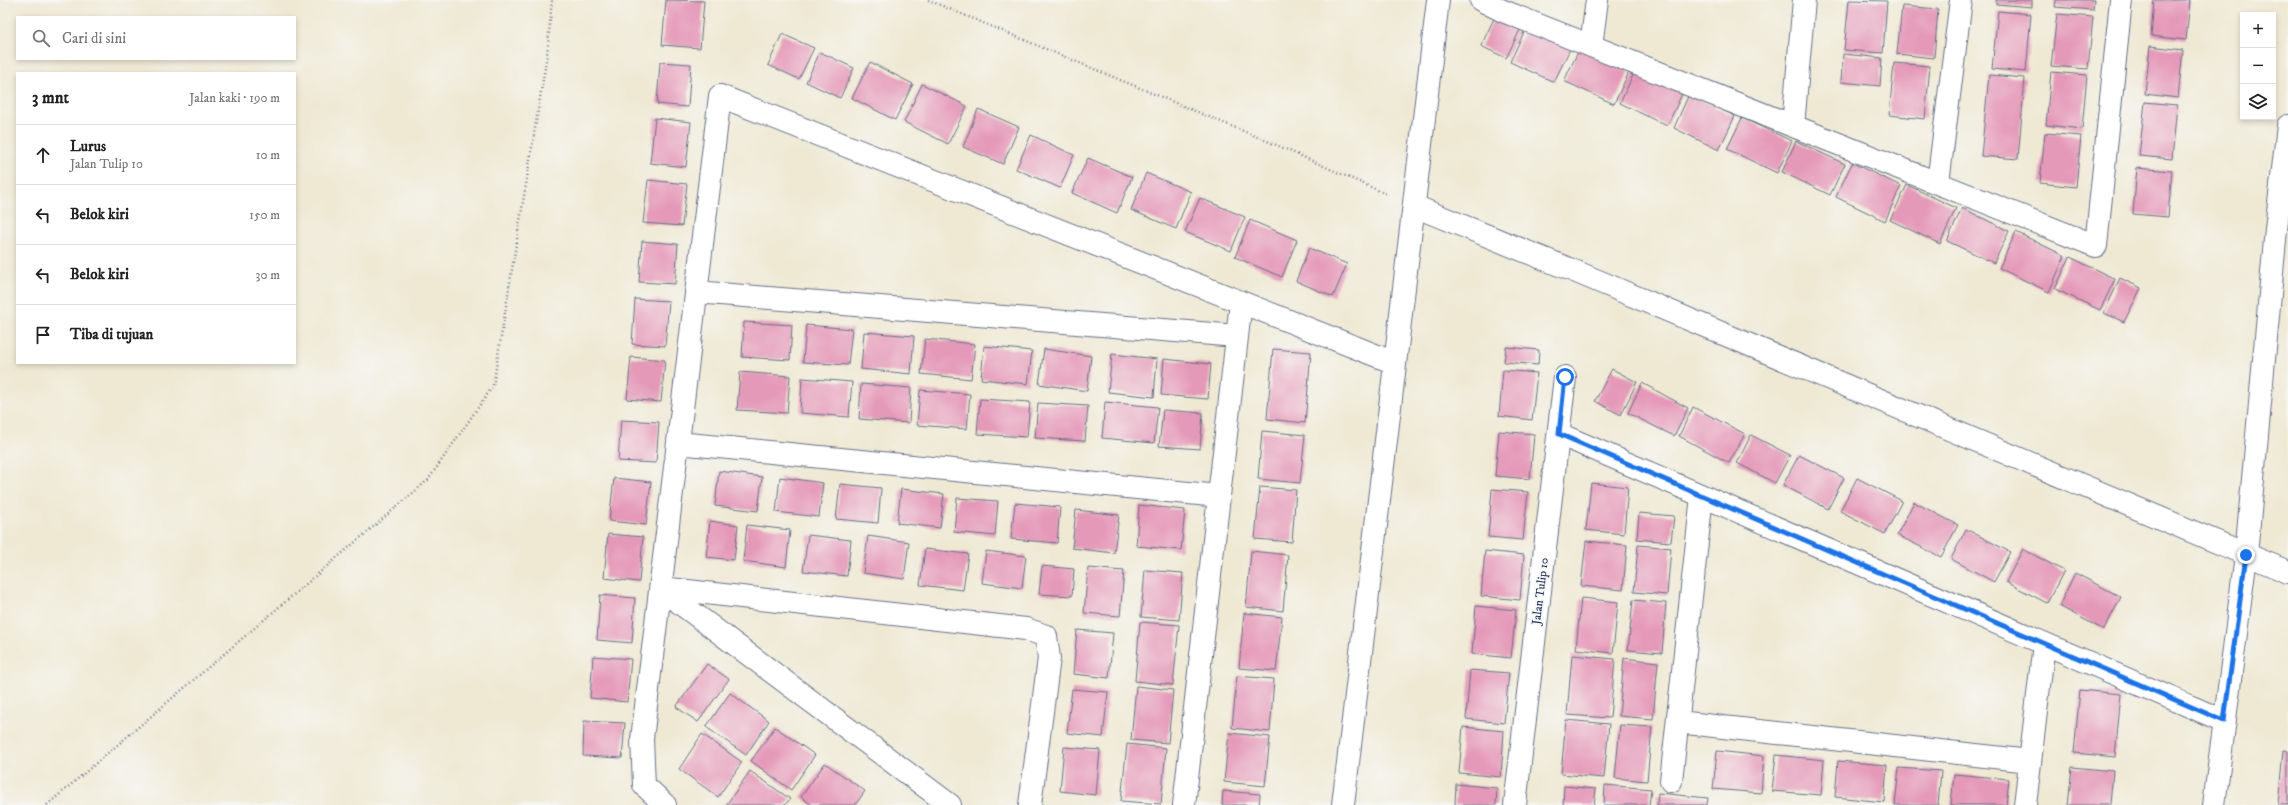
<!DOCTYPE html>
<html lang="id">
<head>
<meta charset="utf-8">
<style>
	:root { --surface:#fff; --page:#f6f6f6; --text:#222; --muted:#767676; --line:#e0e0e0 }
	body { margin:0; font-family:"IM FELL DW Pica",serif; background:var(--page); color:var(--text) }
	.controls { position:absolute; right:12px; top:12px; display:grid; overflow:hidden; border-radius:0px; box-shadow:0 2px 6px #0003 }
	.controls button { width:36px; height:36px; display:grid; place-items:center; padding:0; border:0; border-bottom:1px solid var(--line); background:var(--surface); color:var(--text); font:20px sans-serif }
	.stop { position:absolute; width:12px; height:12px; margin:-9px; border:3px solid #1a73e8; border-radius:50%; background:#fff }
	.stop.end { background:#1a73e8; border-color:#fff; box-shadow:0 1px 4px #0008 }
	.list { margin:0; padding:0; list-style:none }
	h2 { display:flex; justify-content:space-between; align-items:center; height:52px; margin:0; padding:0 16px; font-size:17px }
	h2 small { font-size:13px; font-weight:400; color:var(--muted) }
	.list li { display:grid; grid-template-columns:26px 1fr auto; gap:12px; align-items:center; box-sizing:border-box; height:60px; padding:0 16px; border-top:1px solid var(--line) }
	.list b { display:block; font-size:15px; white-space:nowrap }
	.list p { margin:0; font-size:13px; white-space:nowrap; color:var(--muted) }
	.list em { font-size:13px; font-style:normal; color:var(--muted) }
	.icon { flex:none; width:22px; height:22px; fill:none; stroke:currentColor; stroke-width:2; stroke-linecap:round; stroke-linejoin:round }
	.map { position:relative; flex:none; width:2288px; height:805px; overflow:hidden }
	.search { position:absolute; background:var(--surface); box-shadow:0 2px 6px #0003; left:16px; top:16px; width:280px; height:44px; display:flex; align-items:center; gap:10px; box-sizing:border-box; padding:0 14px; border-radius:0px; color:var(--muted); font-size:15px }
	.panel { position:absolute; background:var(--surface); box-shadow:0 2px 6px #0003; left:16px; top:72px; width:280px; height:292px; border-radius:0px }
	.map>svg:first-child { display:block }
</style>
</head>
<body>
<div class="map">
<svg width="2288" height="805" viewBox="0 0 2288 805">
	<rect width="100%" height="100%" fill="#f6f6f2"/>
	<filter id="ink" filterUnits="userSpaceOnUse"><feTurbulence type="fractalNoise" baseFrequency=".025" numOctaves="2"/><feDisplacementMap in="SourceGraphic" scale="8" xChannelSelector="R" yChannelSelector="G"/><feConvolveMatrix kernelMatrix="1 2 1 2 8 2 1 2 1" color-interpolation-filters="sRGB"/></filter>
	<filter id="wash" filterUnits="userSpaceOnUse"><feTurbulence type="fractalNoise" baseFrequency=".012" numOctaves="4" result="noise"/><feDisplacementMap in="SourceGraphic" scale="16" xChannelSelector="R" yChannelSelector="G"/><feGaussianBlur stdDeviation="0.9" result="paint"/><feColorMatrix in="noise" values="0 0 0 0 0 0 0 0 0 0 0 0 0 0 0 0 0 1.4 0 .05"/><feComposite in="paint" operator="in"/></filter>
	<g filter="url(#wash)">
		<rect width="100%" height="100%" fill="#efe9d4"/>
		<g id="blocks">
			<!-- building -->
			<path fill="#e599b8" d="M666,0L704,1L700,48L662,45Z
				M1849,0L1887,1L1883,53L1844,50Z
				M1996,0H2032V7L1996,4Z
				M2056,0H2094L2093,10L2055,7Z
				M2154,0H2190L2186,40L2151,36Z
				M1902,6L1938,9L1934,58L1897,54Z
				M1998,11L2031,14L2026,72L1992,69Z
				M1497,12L1523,24L1506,58L1481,46Z
				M2057,14L2093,17L2088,69L2051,66Z
				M1527,26L1571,47L1554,82L1510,62Z
				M782,34L814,48L799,79L768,65Z
				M2150,46L2183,50L2178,98L2145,94Z
				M1580,48L1629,72L1614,104L1564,81Z
				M820,52L854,68L840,98L806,82Z
				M1843,54L1882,58L1880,86L1841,82Z
				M660,62L691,64L688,107L657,104Z
				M870,62L913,84L895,120L852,98Z
				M1894,63L1930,66L1925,119L1889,115Z
				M1636,69L1683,92L1667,126L1620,103Z
				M2051,72L2087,75L2082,129L2046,125Z
				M1989,75L2025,78L2018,159L1981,156Z
				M922,84L967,106L948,144L904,122Z
				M1689,94L1735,116L1719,150L1674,128Z
				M2145,102L2177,105L2172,159L2139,156Z
				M978,109L1019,127L1003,164L963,147Z
				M655,118L691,122L686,167L650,163Z
				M1742,118L1792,141L1777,173L1727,149Z
				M2045,133L2081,136L2076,187L2040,183Z
				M1031,135L1074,155L1060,188L1016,169Z
				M1796,141L1845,164L1830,195L1782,172Z
				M1088,158L1132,177L1117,213L1072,193Z
				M1852,163L1901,186L1885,221L1836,197Z
				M2137,168L2172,171L2168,217L2133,214Z
				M1146,173L1191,192L1176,229L1131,210Z
				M648,180L687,184L682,226L643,223Z
				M1907,185L1956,208L1940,244L1890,220Z
				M1200,198L1245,217L1231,251L1185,232Z
				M1962,208L2009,231L1994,263L1947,241Z
				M1250,220L1297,240L1282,277L1235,257Z
				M2016,232L2065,256L2049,292L1999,268Z
				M642,241L678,244L675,284L639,282Z
				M1309,248L1347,264L1333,297L1296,281Z
				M2070,257L2115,279L2100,310L2055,289Z
				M2120,278L2141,288L2124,322L2104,313Z
				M635,299L669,301L665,346L632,344Z
				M744,322L792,325L790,360L742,357Z
				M806,325L852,329L848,365L803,362Z
				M864,332L914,336L911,374L861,369Z
				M925,339L975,344L971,379L921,374Z
				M984,346L1032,351L1028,384L981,379Z
				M1506,347L1539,350L1538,365L1504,362Z
				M1044,349L1091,356L1087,391L1039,384Z
				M1273,349L1311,352L1305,423L1267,419Z
				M1112,354L1157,359L1154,397L1108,392Z
				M631,357L665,360L661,402L627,399Z
				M1164,359L1211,364L1208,399L1161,395Z
				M1612,369L1637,382L1621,415L1595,401Z
				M1503,370L1537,373L1532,420L1499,416Z
				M740,372L790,376L787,413L737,410Z
				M802,378L852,382L849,417L800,413Z
				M1642,383L1688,408L1674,436L1628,413Z
				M861,384L911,388L909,423L859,419Z
				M920,390L970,394L967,429L917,425Z
				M980,399L1030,402L1027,437L977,434Z
				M1105,402L1158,407L1154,443L1102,438Z
				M1038,403L1088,406L1085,441L1035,438Z
				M1693,407L1745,434L1729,463L1679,436Z
				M1163,410L1203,413L1200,449L1159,446Z
				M621,420L659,422L656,463L618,461Z
				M1262,431L1305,435L1300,483L1258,479Z
				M1499,431L1534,434L1530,479L1495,476Z
				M1751,435L1790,455L1775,483L1737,463Z
				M1799,455L1844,478L1828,509L1783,485Z
				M719,471L762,477L758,511L715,506Z
				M780,477L823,483L819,517L776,512Z
				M614,478L651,482L646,525L609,521Z
				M1857,478L1902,501L1885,534L1840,511Z
				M1591,483L1628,487L1624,534L1586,530Z
				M840,484L881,488L878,523L836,519Z
				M1260,487L1296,490L1292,542L1255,539Z
				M901,489L944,494L940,528L897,523Z
				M1492,489L1528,492L1523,540L1488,537Z
				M957,498L998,501L995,536L954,532Z
				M1914,502L1958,525L1941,557L1897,535Z
				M1015,503L1060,507L1057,543L1011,539Z
				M1139,505L1185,510L1181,550L1136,546Z
				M1076,510L1119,515L1114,553L1072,548Z
				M1639,513L1674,516L1671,542L1637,539Z
				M710,521L738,525L734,560L706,557Z
				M747,525L790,530L786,567L743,561Z
				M1966,529L2010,552L1994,582L1951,559Z
				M608,534L643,537L639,582L604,578Z
				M808,535L851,540L847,576L803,571Z
				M868,536L909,542L904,579L863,573Z
				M1586,541L1627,545L1623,590L1581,586Z
				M1638,545L1671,548L1667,595L1634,592Z
				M925,549L968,554L963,590L920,585Z
				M2023,549L2064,571L2047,603L2006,582Z
				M986,551L1026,556L1022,588L982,583Z
				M1251,551L1288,555L1283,611L1246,607Z
				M1485,551L1524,555L1520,600L1481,596Z
				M1042,566L1074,569L1072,596L1039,594Z
				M1088,568L1124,571L1120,616L1084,613Z
				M1145,570L1183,573L1179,620L1141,617Z
				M2075,573L2121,597L2104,630L2059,606Z
				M600,595L635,598L632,643L597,640Z
				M1581,598L1618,602L1613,653L1576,649Z
				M1633,600L1666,603L1662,653L1628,650Z
				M1476,606L1516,610L1511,658L1472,654Z
				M1244,613L1282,617L1276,671L1239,668Z
				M1140,622L1179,625L1173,685L1135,681Z
				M1077,630L1113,633L1109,678L1073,674Z
				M1572,655L1615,659L1610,718L1567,715Z
				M593,656L631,659L627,702L590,698Z
				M1624,658L1658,662L1653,719L1619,716Z
				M707,664L729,679L698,722L676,707Z
				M1470,670L1509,673L1504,723L1466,719Z
				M1237,676L1274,679L1270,732L1232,728Z
				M1136,686L1173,690L1168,743L1131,740Z
				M1072,689L1108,692L1103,737L1067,733Z
				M2080,690L2121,694L2115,757L2074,753Z
				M730,693L769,721L746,755L706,727Z
				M1566,720L1609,724L1604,778L1561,774Z
				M584,721L625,723L622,758L583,756Z
				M1620,725L1652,727L1647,781L1615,778Z
				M775,727L815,755L791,790L751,761Z
				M1463,727L1504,731L1501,777L1459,773Z
				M1229,733L1270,737L1265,786L1224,782Z
				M702,734L742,762L718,797L679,769Z
				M1127,744L1166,748L1161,804L1121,801Z
				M1064,747L1100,750L1096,795L1060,791Z
				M2283,750L2288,751V805H2278Z
				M1717,751L1764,756L1761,793L1713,789Z
				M1776,755L1824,760L1821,795L1772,791Z
				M1838,761L1887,765L1884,802L1835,797Z
				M825,763L865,791L855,805H812L801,797Z
				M2072,767L2113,771L2110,805H2068Z
				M1899,768L1941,771L1938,805H1895Z
				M750,771L790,799L785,805H726Z
				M1954,774L2009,779L2006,805H1951Z
				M1456,784L1497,788L1496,805H1455Z
				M1605,785L1651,789L1649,805H1604Z
				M1564,786L1596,789L1594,805H1563Z
				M1223,791L1260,794L1259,805H1222Z
				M1658,793L1708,798L1707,805H1657Z"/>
		</g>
	</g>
	<g filter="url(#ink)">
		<use href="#blocks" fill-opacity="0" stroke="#657087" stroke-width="1"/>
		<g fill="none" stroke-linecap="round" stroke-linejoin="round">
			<!-- street casing -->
			<g stroke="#657087" stroke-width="24">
				<path id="street" d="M1481,0L1503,11L2096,246L2121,0
					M1591,46L1597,0
					M1793,126L1804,0
					M1938,183L1961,0
					M1414,206L1579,273L2288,572
					M696,292L1237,336
					M1559,434L2224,721
					M678,443L1219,496
					M661,588L1026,629L1046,636L1049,658L1030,805
					M661,589L950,805
					M1678,722L2030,761
					M1671,781L1702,496
					M665,805L644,785L642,739L720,96L1395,363
					M1184,805L1241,302
					M1343,805L1438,0
					M1515,805L1565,377
					M2025,805L2044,644
					M2214,805L2246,555L2276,229L2288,126"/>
			</g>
			<!-- path -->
			<path stroke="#657087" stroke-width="2.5" stroke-dasharray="1 3" stroke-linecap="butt" d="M928,0L1272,143L1386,194
				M47,805L428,480L493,386L547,55L552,0"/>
			<!-- street -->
			<use href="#street" stroke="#fff" stroke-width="22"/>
		</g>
	</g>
	<g fill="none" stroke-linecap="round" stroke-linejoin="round" filter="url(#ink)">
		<!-- route -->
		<path stroke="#1a73e8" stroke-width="5" d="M1565,377L1559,434L2224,721L2246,555"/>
	</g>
	<g text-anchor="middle" stroke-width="3.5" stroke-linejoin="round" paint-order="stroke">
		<!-- street labels -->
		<g font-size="12" fill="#1b2f5e" stroke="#f6f6f2">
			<text transform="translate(1540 591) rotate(-83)" y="4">Jalan Tulip 10</text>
		</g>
	</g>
</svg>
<div class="controls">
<button>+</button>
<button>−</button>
<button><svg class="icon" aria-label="layers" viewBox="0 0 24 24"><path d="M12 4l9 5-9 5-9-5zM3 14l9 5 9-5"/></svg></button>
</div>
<div class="stop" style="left:1565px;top:377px"></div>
<div class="stop end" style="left:2246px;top:555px"></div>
<div class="search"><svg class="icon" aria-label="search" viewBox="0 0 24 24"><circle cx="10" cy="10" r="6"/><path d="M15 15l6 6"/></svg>Cari di sini</div>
<section class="panel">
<h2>3 mnt<small>Jalan kaki · 190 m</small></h2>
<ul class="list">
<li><svg class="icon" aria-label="ahead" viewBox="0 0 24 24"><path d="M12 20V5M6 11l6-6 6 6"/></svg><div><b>Lurus</b><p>Jalan Tulip 10</p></div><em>10 m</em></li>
<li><svg class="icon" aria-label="left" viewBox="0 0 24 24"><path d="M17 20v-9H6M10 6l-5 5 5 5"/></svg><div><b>Belok kiri</b></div><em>150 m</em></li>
<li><svg class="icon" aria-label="left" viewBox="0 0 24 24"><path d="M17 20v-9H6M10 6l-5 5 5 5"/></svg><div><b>Belok kiri</b></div><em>30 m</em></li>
<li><svg class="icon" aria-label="arrive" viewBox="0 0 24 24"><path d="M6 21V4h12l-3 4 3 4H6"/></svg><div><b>Tiba di tujuan</b></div></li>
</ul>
</section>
</div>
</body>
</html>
